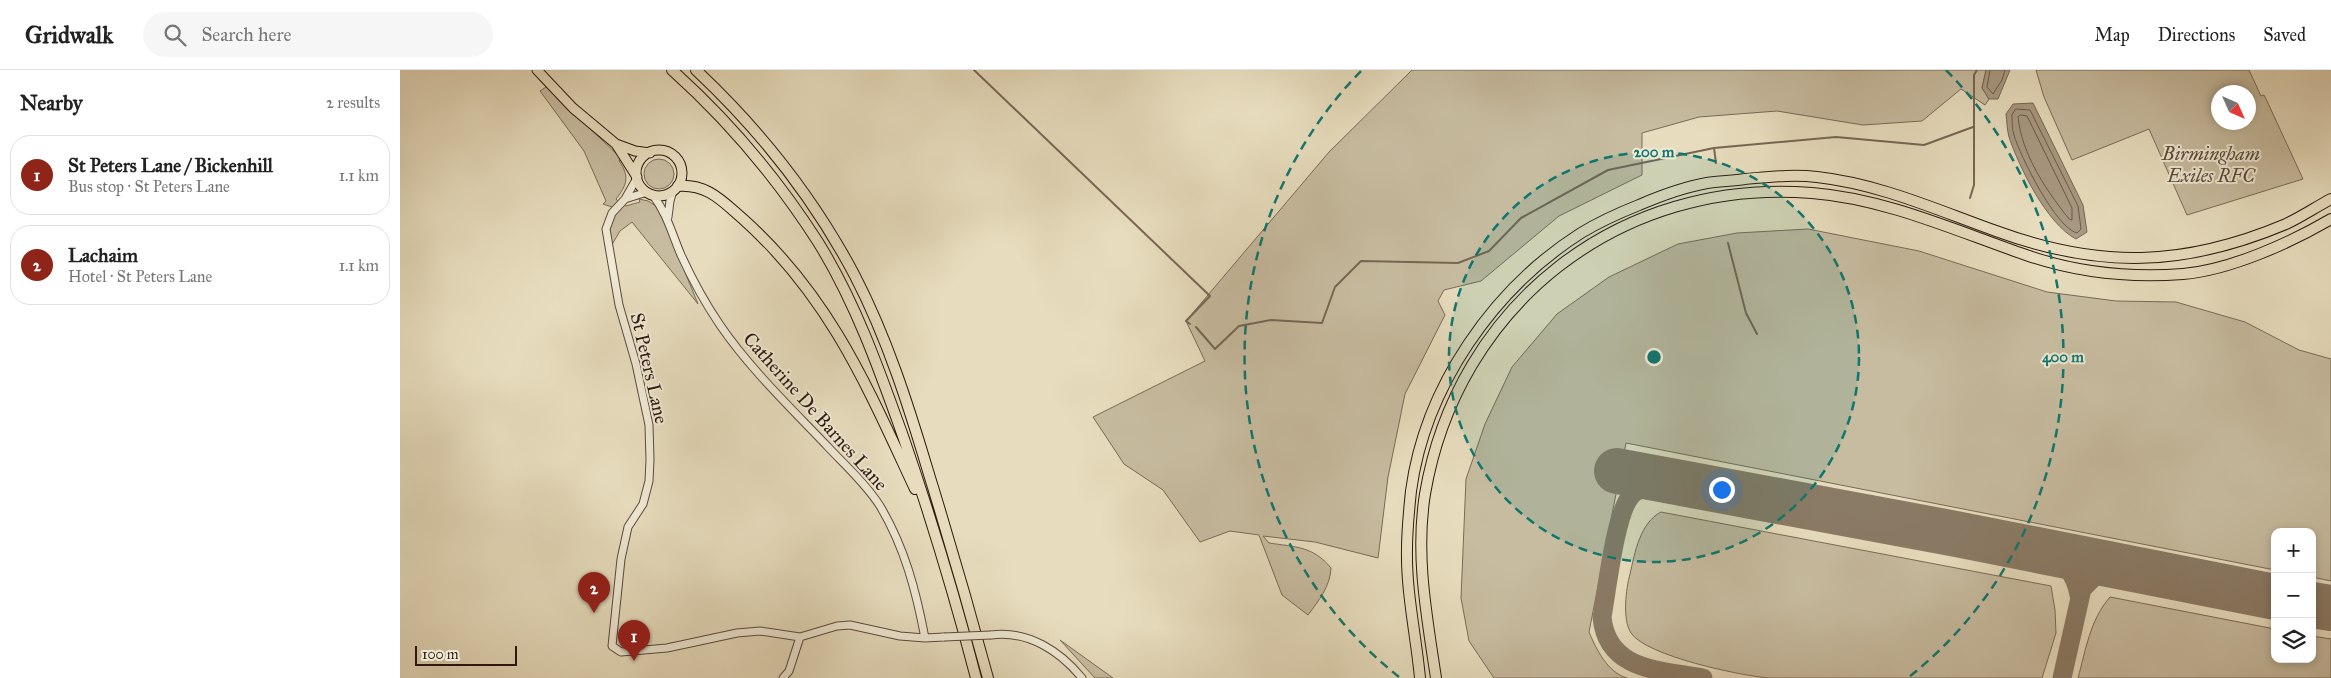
<!DOCTYPE html>
<html lang="en">
<head>
<meta charset="utf-8">
<style>
	:root { --surface:#fff; --page:#f6f6f6; --text:#222; --muted:#767676; --line:#e0e0e0; --accent:#8f2418 }
	body { margin:0; font-family:"IM FELL Great Primer",serif; background:var(--page); color:var(--text) }
	.controls { position:absolute; right:15px; bottom:15px; display:grid; overflow:hidden; border-radius:10px; box-shadow:0 2px 8px #0003 }
	.controls button { width:45px; height:45px; display:grid; place-items:center; padding:0; border:0; border-bottom:1px solid var(--line); background:var(--surface); color:var(--text); font:25px sans-serif }
	.compass { position:absolute; left:1811px; top:15px; width:45px; height:45px; border-radius:50%; background:var(--surface); box-shadow:0 2px 8px #0003; rotate:135deg }
	.scale { position:absolute; left:15px; bottom:12px; width:102px; box-sizing:border-box; padding-left:5px; border:2px solid #2d190e; border-top:0; font-size:14px; line-height:18px; white-space:nowrap; color:#2d190e; -webkit-text-stroke:4px #efe9d5; paint-order:stroke }
	.you { position:absolute; left:1321px; top:419px; width:18px; height:18px; margin:-12px; border:4px solid #fff; border-radius:50%; background:#1a73e8; box-shadow:0 0 0 8px #1a73e833 }
	.badge { display:grid; place-items:center; width:32px; height:32px; border-radius:50%; background:var(--accent); color:#fff; font-size:16px; font-weight:700 }
	.pin { position:absolute; translate:-50% -41px; filter:drop-shadow(0 1px 2px #0008) }
	.pin::after { content:''; position:absolute; top:26px; width:18px; height:15px; background:inherit; clip-path:polygon(0 0,100% 0,50% 100%) }
	.list { margin:0; padding:0; list-style:none }
	h2 { display:flex; justify-content:space-between; align-items:center; height:65px; margin:0; padding:0 20px; font-size:21px }
	h2 small { font-size:16px; font-weight:400; color:var(--muted) }
	.list li { display:grid; grid-template-columns:32px 1fr auto; gap:15px; align-items:center; box-sizing:border-box; height:80px; margin:0 10px 10px; padding:0 10px; border:1px solid var(--line); border-radius:20px }
	.list b { display:block; font-size:19px; white-space:nowrap }
	.list p { margin:0; font-size:16px; white-space:nowrap; color:var(--muted) }
	.list em { font-size:16px; font-style:normal; color:var(--muted) }
	.icon { flex:none; width:28px; height:28px; fill:none; stroke:currentColor; stroke-width:2; stroke-linecap:round; stroke-linejoin:round }
	.map { position:relative; flex:none; width:1931px; height:608px; overflow:hidden }
	header { display:flex; align-items:center; gap:30px; box-sizing:border-box; height:70px; padding:0 25px; background:var(--surface); border-bottom:1px solid var(--line) }
	header strong { font-size:24px }
	nav { display:flex; gap:28px; margin-inline-start:auto; font-size:18px }
	.search { width:350px; height:45px; background:var(--page); display:flex; align-items:center; gap:12px; box-sizing:border-box; padding:0 18px; border-radius:28px; color:var(--muted); font-size:19px }
	main { display:flex }
	aside { flex:1; background:var(--surface) }
	.map>svg:first-child { display:block }
</style>
</head>
<body>
<header>
<strong>Gridwalk</strong>
<div class="search"><svg class="icon" aria-label="search" viewBox="0 0 24 24"><circle cx="10" cy="10" r="6"/><path d="M15 15l6 6"/></svg>Search here</div>
<nav><a>Map</a><a>Directions</a><a>Saved</a></nav>
</header>
<main>
<aside>
<h2>Nearby<small>2 results</small></h2>
<ul class="list">
<li><span class="badge">1</span><div><b>St Peters Lane / Bickenhill</b><p>Bus stop · St Peters Lane</p></div><em>1.1 km</em></li>
<li><span class="badge">2</span><div><b>Lachaim</b><p>Hotel · St Peters Lane</p></div><em>1.1 km</em></li>
</ul>
</aside>
<div class="map">
<svg width="1931" height="608" viewBox="0 0 1931 608">
	<rect width="100%" height="100%" fill="#e7ddbe"/>
	<filter id="stains"><feTurbulence type="fractalNoise" baseFrequency=".004" numOctaves="4"/><feColorMatrix values="0 0 0 0 .2 0 0 0 0 .09 0 0 0 0 .02 0 0 0 .5 -.17"/></filter>
	<radialGradient id="worn" r=".72"><stop offset=".6" stop-color="#630" stop-opacity="0"/><stop offset="1" stop-color="#630" stop-opacity=".3"/></radialGradient>
	<!-- green -->
	<path fill="#c7bca0" stroke="#7a6a57" fill-rule="evenodd" d="M1012,0H1586L1582,18L1589,29L1585,35L1561,19L1522,51L1463,55L1377,41L1299,47L1242,63V105L1159,146L1081,211L1044,220L1038,231L1045,245L1005,324L988,407L978,488L915,472L863,466L869,473C895,477 913,476 931,498C930,517 919,530 908,545L882,525L859,465L830,461L800,472L763,420L724,394L693,347L805,291L786,251L929,82Z
		M1636,0H1849L1861,26L1864,25L1867,31L1903,109L1787,145L1749,59L1672,90L1644,27ZM1818,22H1848V52H1818Z
		M146,17L221,88L219,91C230,106 227,115 216,129L218,131L212,137L203,134L206,131L184,81L140,21Z
		M244 104a15 15 0 1 1 30 0a15 15 0 1 1-30 0Z
		M239,129L248,131L259,138L298,234L232,152L220,161L210,178C207,161 211,148 223,135L226,136L240,132Z
		M1408,159L1519,181L1647,222L1716,231L1776,232L1845,252L1899,280L1931,289V511L1912,507V462H1875V500L1226,373L1189,562C1196,579 1208,603 1227,608H1094L1069,571L1061,528L1066,409L1085,354L1112,297L1157,244L1209,207L1278,174L1337,163Z
		M1261,442L1651,516L1655,540L1656,563L1642,608C1582,608 1521,608 1460,608C1430,608 1399,608 1369,608C1342,606 1246,586 1231,563C1222,549 1226,519 1230,504C1235,482 1240,453 1261,442Z
		M1710,527L1875,559V589H1912V566L1931,569V608H1678C1686,579 1690,550 1710,527Z
		M660,570L713,608H695Z"/>
	<!-- water -->
	<path fill="#a89a82" stroke="#776654" d="M1586,0H1610L1598,29H1589L1582,18Z
		M1633,33L1683,135L1687,162L1676,169C1647,154 1619,97 1609,67C1607,60 1607,51 1606,44L1613,34Z"/>
	<g fill="none" stroke-linecap="round" stroke-linejoin="round">
		<!-- shore -->
		<path stroke="#6a5a48" stroke-width="1" d="M1590,0L1587,17L1593,24L1602,10L1605,0
			M1616,39L1630,40L1678,136L1681,159L1677,163C1656,158 1620,86 1614,65C1612,59 1612,52 1612,45Z
			M1621,45L1627,46L1672,138V150L1669,149C1646,120 1622,85 1618,47Z"/>
		<!-- stream -->
		<path stroke="#776654" stroke-width="2" d="M574,0L810,226L786,251L790,254
			M1314,78L1316,93
			M1570,128L1574,115V5L1577,0
			M1328,173L1346,243L1357,264
			M796,257L815,279L839,256L871,250L922,253L935,217L961,191L1058,193L1089,181L1121,148L1208,100L1314,78L1436,67L1524,75L1573,57"/>
		<!-- taxiway -->
		<path stroke="#8a7b66" stroke-width="19" d="M1273,412C1258,414 1241,414 1230,427C1215,446 1207,520 1202,547C1207,601 1260,600 1303,608
			M1644,482C1664,492 1675,502 1679,525
			M1662,608L1682,519L1697,504L1718,497"/>
		<!-- runway -->
		<path stroke="#8a7b66" stroke-width="46" d="M1217,401L1556,464L1875,527
			M1912,535L1931,538"/>
		<!-- minor casing -->
		<g stroke="#5c4a3a" stroke-width="9">
			<path id="minor" d="M237,108L225,129L212,143L206,159L219,235L236,294L249,355L250,390L249,411L243,434L228,457L221,489L212,576L221,582L267,578L337,563L360,561L400,567L437,556L450,555L500,566L525,568
				M252,124C267,143 272,164 281,185C292,209 305,233 320,255C350,299 391,338 428,377C446,396 466,414 480,436C505,478 516,521 525,568L544,567
				M225,129L247,122
				M268,147L270,131L273,121
				M591,565C628,560 660,581 682,608
				M383,608L389,601L400,567"/>
		</g>
		<!-- major casing -->
		<g stroke="#2d190e" stroke-width="11">
			<path id="major" d="M137,0L173,38L216,74L237,107
				M216,74L235,81L250,83
				M236 103a23 23 0 1 1 46 0a23 23 0 1 1-46 0Z"/>
		</g>
		<!-- highway casing -->
		<g stroke="#2d190e" stroke-width="12">
			<path id="highway" d="M272,0C329,51 377,108 418,172C456,233 480,302 504,369C531,448 555,527 576,608
				M296,0C360,60 414,128 455,206C487,268 508,334 528,401C549,469 569,538 588,608
				M278,116C308,114 322,131 343,149C430,227 467,316 515,419
				M1020,608C1016,565 1006,522 1007,479C1007,460 1009,440 1011,421C1025,317 1093,219 1181,163C1199,152 1219,143 1239,135C1260,126 1284,117 1307,113C1319,111 1333,111 1345,109C1369,107 1393,104 1417,107C1480,114 1537,140 1596,161C1700,199 1784,197 1886,154C1901,147 1916,137 1931,129
				M1036,608C1027,547 1015,486 1025,424C1057,235 1220,107 1412,123C1487,129 1556,161 1626,185C1675,202 1730,208 1783,204C1830,200 1890,173 1931,149"/>
		</g>
		<!-- minor -->
		<use href="#minor" stroke="#efe9d5" stroke-width="7"/>
		<!-- major -->
		<use href="#major" stroke="#e7ddbe" stroke-width="9"/>
		<!-- highway -->
		<use href="#highway" stroke="#e7ddbe" stroke-width="10"/>
		<!-- minor-bridge casing -->
		<g stroke="#5c4a3a" stroke-width="9" stroke-linecap="butt">
			<path id="minor-bridge" d="M544,567L591,565"/>
		</g>
		<!-- minor-bridge -->
		<use href="#minor-bridge" stroke="#efe9d5" stroke-width="7"/>
	</g>
	<!-- distance rings -->
	<circle cx="1254" cy="287" r="205" fill="#0f766e" fill-opacity=".12"/>
	<g fill="none" stroke="#0f766e" stroke-width="2.5" stroke-dasharray="9 6">
		<circle cx="1254" cy="287" r="205"/>
		<path d="M999 607A409 409 0 0 1 962 0M1546 0A409 409 0 0 1 1509 607"/>
	</g>
	<g text-anchor="middle" stroke-width="4" stroke-linejoin="round" paint-order="stroke">
		<!-- park labels -->
		<g font-size="19" font-style="italic" fill="#5b4a3a" stroke="#efe9d5">
			<text x="1811" y="90">Birmingham<tspan x="1811" dy="22">Exiles RFC</tspan></text>
		</g>
		<!-- street labels -->
		<g font-size="19" fill="#2d190e" stroke="#efe9d5">
			<text transform="translate(250 298) rotate(77)" y="7">St Peters Lane</text>
			<text transform="translate(416 341) rotate(48)" y="7">Catherine De Barnes Lane</text>
		</g>
	</g>
	<circle cx="1254" cy="287" r="8" fill="#0f766e" stroke="#efe9d5" stroke-width="2.5"/>
	<g font-size="15" text-anchor="middle" font-weight="bold" fill="#0f766e" stroke="#efe9d5" stroke-width="4" stroke-linejoin="round" paint-order="stroke">
		<text x="1254" y="87">200 m</text>
		<text x="1663" y="292">400 m</text>
	</g>
	<rect width="100%" height="100%" filter="url(#stains)"/>
	<rect width="100%" height="100%" fill="url(#worn)"/>
</svg>
<div class="controls">
<button>+</button>
<button>−</button>
<button><svg class="icon" aria-label="layers" viewBox="0 0 24 24"><path d="M12 4l9 5-9 5-9-5zM3 14l9 5 9-5"/></svg></button>
</div>
<svg class="compass" viewBox="-18 -18 36 36"><path d="M0-13l5 13h-10z" fill="#e53935"/><path d="M0 13l5-13h-10z" fill="#767676"/></svg>
<div class="scale">100 m</div>
<div class="you"></div>
<div class="pin badge" style="left:234px;top:591px">1</div>
<div class="pin badge" style="left:194px;top:543px">2</div>
</div>
</main>
</body>
</html>
